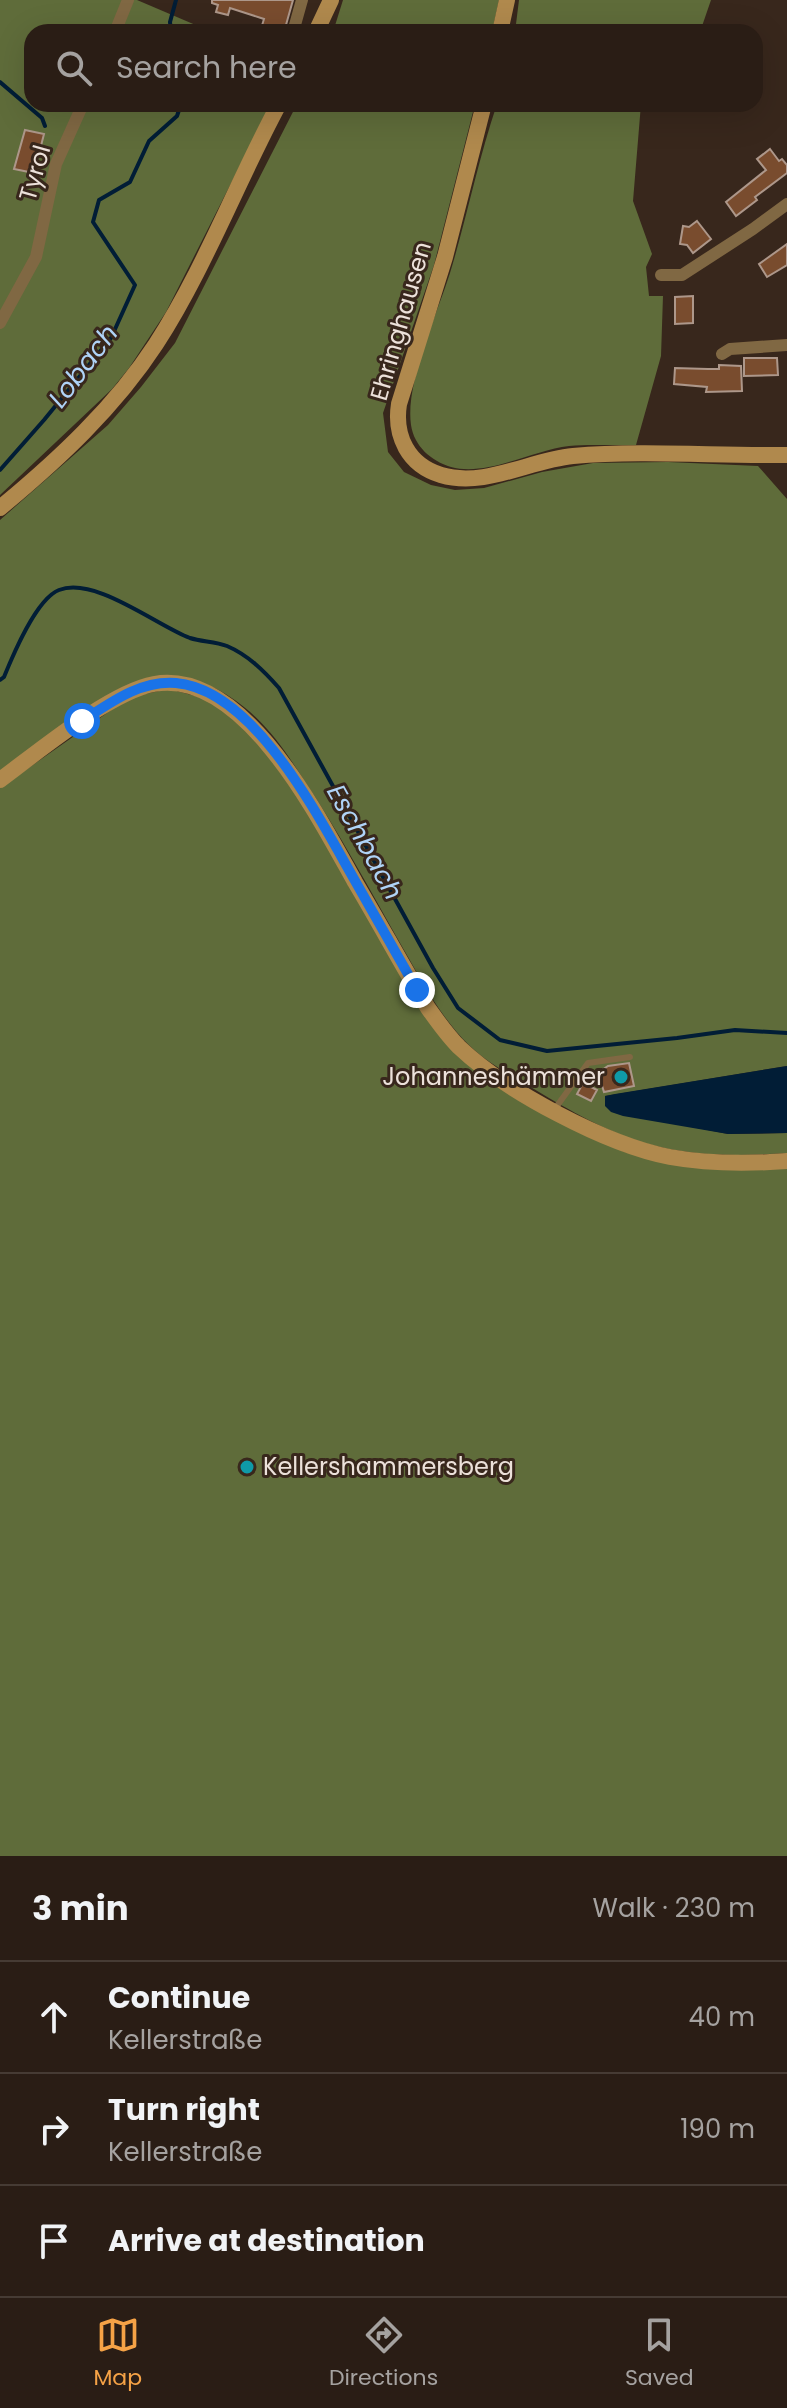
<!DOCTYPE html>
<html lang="en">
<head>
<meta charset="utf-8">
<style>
	:root { --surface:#2a1d15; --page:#32261e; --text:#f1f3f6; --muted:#a5a2a0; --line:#463b34; --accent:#f5a246 }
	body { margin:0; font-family:Poppins,sans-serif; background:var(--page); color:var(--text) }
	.stop { position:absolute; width:24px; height:24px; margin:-18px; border:6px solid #1a73e8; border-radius:50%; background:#fff }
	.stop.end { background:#1a73e8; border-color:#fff; box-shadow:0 2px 8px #0008 }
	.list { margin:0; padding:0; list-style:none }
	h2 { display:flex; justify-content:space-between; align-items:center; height:104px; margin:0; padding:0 32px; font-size:34px }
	h2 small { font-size:26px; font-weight:400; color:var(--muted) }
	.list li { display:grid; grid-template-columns:52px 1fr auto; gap:24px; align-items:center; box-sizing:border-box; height:112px; padding:0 32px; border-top:2px solid var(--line) }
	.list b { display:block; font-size:30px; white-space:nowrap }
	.list p { margin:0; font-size:26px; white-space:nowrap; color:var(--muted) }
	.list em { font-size:26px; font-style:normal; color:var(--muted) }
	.icon { flex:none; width:44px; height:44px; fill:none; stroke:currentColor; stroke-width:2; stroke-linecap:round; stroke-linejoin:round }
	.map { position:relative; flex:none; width:787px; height:1856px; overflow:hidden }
	.search { position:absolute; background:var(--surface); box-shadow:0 8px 32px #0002; left:24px; right:24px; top:24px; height:88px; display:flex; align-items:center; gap:20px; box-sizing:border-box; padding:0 28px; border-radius:24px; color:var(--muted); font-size:30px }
	.sheet { height:440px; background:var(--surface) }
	nav { display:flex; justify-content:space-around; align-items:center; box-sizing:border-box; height:112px; border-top:2px solid var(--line); background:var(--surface); font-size:22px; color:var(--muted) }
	nav a { display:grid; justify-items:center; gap:4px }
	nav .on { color:var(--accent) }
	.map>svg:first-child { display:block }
</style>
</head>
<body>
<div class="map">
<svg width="787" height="1856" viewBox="0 0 787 1856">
	<rect width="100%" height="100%" fill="#38271c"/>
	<!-- forest -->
	<path fill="#5f6c3a" d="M0,0H137L212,32H32V104H271L166,312L129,368L112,389L0,495Z
		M343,0H499L492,32H333Z
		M519,0H711L700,32H515Z
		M297,104H475L434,265L383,413L388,452L404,472L431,485L455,490L484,488L542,472L593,463L668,462L758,466L787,499V1066L605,1096L682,1125L728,1134L787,1133V1153C741,1156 694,1157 648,1144C608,1133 569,1110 534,1089C511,1075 487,1063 469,1045C441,1018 423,983 404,950C371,892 339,832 302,777C286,752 268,726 244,707C218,686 189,674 155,677L0,772V520L108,425L141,387L175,343Z
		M497,104H641L633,201L652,254L646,267L649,296H663L661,356L636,445C614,446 591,444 569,446C533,450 487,477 451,467C431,461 414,446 411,425C405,384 437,314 450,273C467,217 478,160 497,104Z
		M169,689L203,698L227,713L253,737L274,764L306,809L433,1026L624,1152L787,1168V1856H0V788L117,706L140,695Z"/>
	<!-- water -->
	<path fill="#011d36" d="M787,1066V1133L728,1134L623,1116L611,1112L605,1106V1096L615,1094Z"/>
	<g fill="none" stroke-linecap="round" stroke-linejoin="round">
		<!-- stream -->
		<path stroke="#011d36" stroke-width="4" d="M171,32L170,22L176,0
			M0,82L42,118L45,126
			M0,470L44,420L111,338L135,285L93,222L99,200L130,182L149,141L177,116L181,104
			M0,680L4,677C13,655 36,599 59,590C95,576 156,625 190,638C202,642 215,641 227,646C248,655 264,671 279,688L433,968L458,1008L500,1040L547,1051L677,1038L735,1030L787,1033"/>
	</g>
	<!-- building -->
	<path fill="#794c2e" stroke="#ad978a" stroke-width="2" d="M212,0H293L284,32H260L264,19L230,8L228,15L216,12L218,5L212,3Z
		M25,130L44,134L34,173L14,169Z
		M770,149L779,161L782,159L787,165V173L755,197L757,200L736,216L726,202L766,170L757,159Z
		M697,221L711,239L693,253L687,245L680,244L683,226L689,227Z
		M787,244V265L767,277L759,264Z
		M693,296V323L675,324V297Z
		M744,358H777L778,375L744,376Z
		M719,365L741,366L742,391L706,392L707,387L674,384L675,368L708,369H719Z
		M629,1063L634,1086L604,1092L598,1073L608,1066Z
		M583,1083L597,1090L591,1101L577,1094Z"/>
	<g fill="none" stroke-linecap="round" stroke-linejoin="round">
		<!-- lane -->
		<path stroke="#806843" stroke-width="6" d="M554,1110L588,1063L630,1057"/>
		<!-- street -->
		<path stroke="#806843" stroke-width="12" d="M115,32L128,0
			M293,32L302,0
			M661,275H682L753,229L787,204
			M0,323L36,257L56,164L83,104
			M722,354L730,349L787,345"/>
		<!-- secondary -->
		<path stroke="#b0894d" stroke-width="16" d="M316,32L331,0
			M500,32L507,0
			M484,104L445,257L399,404C394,436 408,465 441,475C485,488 530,460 573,456C644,450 716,456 787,455
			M0,508C58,460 115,407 156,344C204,270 237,182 279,104
			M0,780C38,752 110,692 154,684C244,668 319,818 355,882C380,924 403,967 428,1008C438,1022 447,1035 459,1047C505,1091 607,1145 670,1157C709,1164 748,1164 787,1161"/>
	</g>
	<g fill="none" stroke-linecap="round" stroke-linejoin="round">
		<!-- route -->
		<path stroke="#1a73e8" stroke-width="10" d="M82,721C110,703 140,680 176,683C255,690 319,818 354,879C375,916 396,953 417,990"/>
	</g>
	<!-- markers -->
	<g fill="#0f9aa8" stroke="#38271c" stroke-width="3">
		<circle cx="621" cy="1077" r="8"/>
		<circle cx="247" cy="1467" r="8"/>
	</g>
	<g text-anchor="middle" stroke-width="6" stroke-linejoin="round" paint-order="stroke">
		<!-- street labels -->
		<g font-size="24" fill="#ece1da" stroke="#38271c">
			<text transform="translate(35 173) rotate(-74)" y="8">Tyrol</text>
			<text transform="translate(401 321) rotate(-74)" y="8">Ehringhausen</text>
		</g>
		<!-- poi labels -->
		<g font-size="24" fill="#ece1da" stroke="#38271c" text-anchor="end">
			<text x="605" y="1085">Johanneshämmer</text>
			<text x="263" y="1475" text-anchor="start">Kellershammersberg</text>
		</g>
		<!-- water labels -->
		<g font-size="26" font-style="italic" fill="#afd3f7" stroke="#38271c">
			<text transform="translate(83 366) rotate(-53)" y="9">Lobach</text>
			<text transform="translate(365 842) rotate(61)" y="9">Eschbach</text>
		</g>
	</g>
</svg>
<div class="stop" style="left:82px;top:721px"></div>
<div class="stop end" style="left:417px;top:990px"></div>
<div class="search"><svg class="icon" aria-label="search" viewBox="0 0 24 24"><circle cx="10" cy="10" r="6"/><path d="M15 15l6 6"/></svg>Search here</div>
</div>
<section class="sheet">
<h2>3 min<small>Walk · 230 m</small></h2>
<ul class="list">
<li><svg class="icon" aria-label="ahead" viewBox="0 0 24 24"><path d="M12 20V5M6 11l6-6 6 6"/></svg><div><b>Continue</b><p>Kellerstraße</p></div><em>40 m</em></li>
<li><svg class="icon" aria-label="right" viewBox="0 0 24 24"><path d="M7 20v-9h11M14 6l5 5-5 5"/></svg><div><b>Turn right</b><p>Kellerstraße</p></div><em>190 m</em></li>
<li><svg class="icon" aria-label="arrive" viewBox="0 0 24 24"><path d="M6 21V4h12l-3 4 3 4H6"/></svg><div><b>Arrive at destination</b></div></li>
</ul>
</section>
<nav>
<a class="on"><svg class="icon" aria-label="map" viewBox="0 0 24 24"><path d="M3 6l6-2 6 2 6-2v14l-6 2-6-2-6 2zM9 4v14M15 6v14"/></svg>Map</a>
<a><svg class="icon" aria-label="directions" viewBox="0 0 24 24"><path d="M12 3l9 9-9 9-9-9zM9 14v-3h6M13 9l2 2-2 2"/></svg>Directions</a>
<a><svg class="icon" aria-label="saved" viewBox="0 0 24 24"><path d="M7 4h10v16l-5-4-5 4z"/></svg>Saved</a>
</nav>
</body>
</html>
